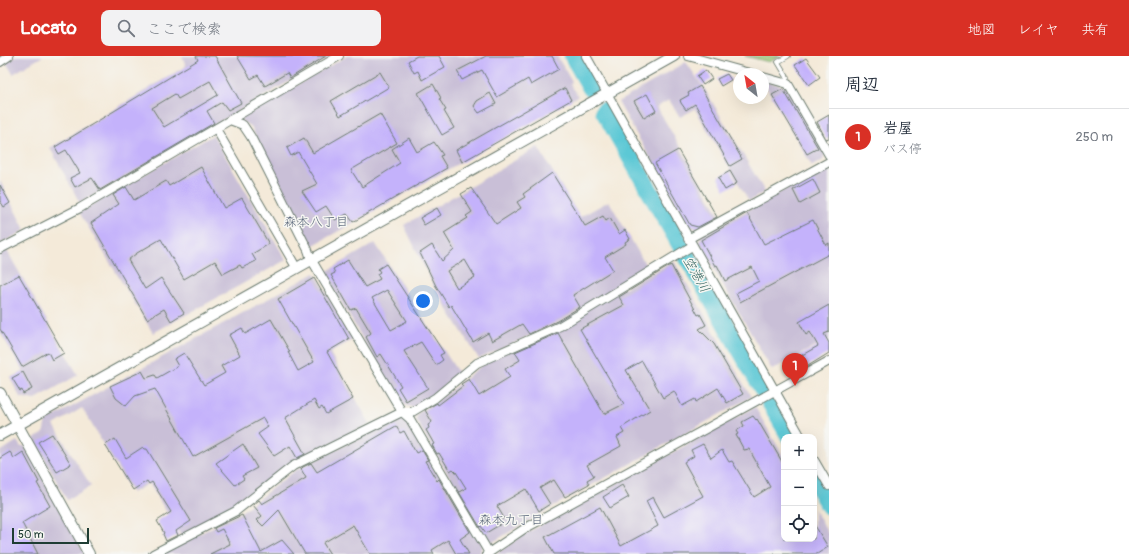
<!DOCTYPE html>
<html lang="ja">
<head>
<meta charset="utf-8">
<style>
	:root { --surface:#fff; --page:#f2f2f3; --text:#1f2937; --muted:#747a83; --line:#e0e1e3; --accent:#d93025 }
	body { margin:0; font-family:Pangolin,"Klee One",sans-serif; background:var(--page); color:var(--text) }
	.controls { position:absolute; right:12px; bottom:12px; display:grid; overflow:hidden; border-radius:8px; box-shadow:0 4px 16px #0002 }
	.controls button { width:36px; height:36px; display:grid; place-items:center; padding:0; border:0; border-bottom:1px solid var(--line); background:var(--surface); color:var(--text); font:20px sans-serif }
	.compass { position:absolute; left:733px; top:12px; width:36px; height:36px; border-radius:50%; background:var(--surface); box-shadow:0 4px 16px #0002; rotate:329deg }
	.scale { position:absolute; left:12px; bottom:10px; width:77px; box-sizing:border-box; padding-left:4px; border:2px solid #1f3d34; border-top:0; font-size:11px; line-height:14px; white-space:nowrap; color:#1f3d34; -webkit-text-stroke:3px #f6f6f2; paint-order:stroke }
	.you { position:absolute; left:423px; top:245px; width:14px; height:14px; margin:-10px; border:3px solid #fff; border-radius:50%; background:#1a73e8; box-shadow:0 0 0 6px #1a73e833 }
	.badge { display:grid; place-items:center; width:26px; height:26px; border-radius:50%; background:var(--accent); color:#fff; font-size:13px; font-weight:700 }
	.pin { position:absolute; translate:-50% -33px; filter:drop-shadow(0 1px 2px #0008) }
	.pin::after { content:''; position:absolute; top:21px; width:14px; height:12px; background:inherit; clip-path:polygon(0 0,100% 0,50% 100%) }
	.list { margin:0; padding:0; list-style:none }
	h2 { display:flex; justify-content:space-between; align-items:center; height:52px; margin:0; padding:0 16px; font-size:17px }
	h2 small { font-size:13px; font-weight:400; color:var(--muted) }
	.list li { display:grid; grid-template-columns:26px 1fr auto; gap:12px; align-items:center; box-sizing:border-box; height:56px; padding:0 16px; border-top:1px solid var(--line) }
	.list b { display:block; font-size:15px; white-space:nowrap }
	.list p { margin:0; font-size:13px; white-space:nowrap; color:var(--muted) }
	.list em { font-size:13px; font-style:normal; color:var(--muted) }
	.icon { flex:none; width:22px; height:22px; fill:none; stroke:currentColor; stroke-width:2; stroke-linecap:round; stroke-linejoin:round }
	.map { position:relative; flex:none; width:829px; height:498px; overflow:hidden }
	header { display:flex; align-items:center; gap:24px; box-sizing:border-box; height:56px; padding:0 20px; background:var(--accent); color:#fff }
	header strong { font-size:19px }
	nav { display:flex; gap:22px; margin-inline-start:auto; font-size:14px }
	.search { width:280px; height:36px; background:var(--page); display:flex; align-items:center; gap:10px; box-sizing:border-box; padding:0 14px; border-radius:8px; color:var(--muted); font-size:15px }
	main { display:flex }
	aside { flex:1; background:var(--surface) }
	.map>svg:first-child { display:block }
</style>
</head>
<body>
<header>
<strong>Locato</strong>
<div class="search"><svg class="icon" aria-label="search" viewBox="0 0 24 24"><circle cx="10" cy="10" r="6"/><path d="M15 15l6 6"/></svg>ここで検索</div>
<nav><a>地図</a><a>レイヤ</a><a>共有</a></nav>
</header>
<main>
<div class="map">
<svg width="829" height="498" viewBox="0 0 829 498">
	<rect width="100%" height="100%" fill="#f6f6f2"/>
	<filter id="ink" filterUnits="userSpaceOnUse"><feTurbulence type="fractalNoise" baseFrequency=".025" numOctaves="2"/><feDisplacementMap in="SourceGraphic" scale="8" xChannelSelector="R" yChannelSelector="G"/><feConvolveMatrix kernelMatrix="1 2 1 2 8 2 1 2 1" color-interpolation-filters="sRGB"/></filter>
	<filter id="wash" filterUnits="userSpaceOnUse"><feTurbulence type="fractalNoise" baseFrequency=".012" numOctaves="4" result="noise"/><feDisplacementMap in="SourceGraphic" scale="16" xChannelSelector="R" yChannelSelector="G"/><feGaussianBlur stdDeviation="0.9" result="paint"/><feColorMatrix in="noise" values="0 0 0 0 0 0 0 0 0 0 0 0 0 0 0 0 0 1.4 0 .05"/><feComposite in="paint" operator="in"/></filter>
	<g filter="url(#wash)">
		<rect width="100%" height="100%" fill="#f4ead9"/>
		<!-- industrial -->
		<path fill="#c9bfd7" d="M16,0H43L13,18L6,6Z
			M182,0H333L80,147L50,92L186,10Z
			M347,0H557L572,26L570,28L578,40L312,190L251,71L240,64L241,62Z
			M686,6L704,32L765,136L749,145L695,53L680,61L669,44L657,51L720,160L697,173L689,170L618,46Z
			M763,25L787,31L825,97L823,104L812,110Z
			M213,79L286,204L153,277L79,156Z
			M538,91L580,161L609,145L648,213L563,264L479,303L435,233L404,169Z
			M826,111L829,112V283L772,314L699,187L701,180Z
			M0,125L25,174L0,188Z
			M375,187L459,318L440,334L414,352L401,348L324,217Z
			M6,193L78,319L34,344L20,341L10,322L23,315L0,276V196Z
			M674,205L751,341L536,460L493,486L487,484L416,364L417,358L444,340L477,313L487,306Z
			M315,217L354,283L330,297L370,368L292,406L235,451L181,480L149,427L132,437L82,352L54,369L91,430L67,444L33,383L43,378L46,365Z
			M755,351L784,401V483H814V453L829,479V498H496L525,478Z
			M400,361L411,370L482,488L480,498H161L241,456L296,414Z
			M17,385L21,391L25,390L85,498H0V396Z"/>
		<!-- green -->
		<path fill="#95c270" stroke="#5a8052" d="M745,0H780L769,6Z"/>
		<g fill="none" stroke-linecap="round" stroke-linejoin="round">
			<!-- river -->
			<path stroke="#5cc8d5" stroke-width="18" d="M573,0L591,32
				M604,55L790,381
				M814,424L829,450"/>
		</g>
		<g id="blocks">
			<!-- building -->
			<path fill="#c4b2fb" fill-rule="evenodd" d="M196,0H215L241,47L228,54L222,46L207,55L214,67L100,134L92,122L75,131L70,122L80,117L66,94L59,98L55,91L198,4ZM210,25L218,39L164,71L152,52L175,38L178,43Z
				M237,0H326L290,22L287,17L265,30L258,19L251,23Z
				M417,0H439L445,11L422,24L418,15L414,17L408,5Z
				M486,0H552L559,13L531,29L528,23L497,41L482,14L462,24L457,15Z
				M806,2L820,21L809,29L795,9Z
				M706,14L712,23L703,29L697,20Z
				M380,16L389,31L340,60L331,45Z
				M727,18L731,24L721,30L717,23Z
				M433,28L441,42L439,43L446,54L444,55L454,72L442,79L418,37Z
				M700,30L742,103L730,110L695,48L686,54L681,47L680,44L689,39L688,37Z
				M565,32L571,44L462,106L456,94Z
				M783,33L818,92L807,98L772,39Z
				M490,37L496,48L479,57L474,50L477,45Z
				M647,38L656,55L644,62L634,45Z
				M380,58L397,87L351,114L362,131L400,107L392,93L409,82L417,96L434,86L443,99L440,100L447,112L353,166L347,158L335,164L326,150L316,156L302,135L317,128L298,96L291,100L287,92L304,82L313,97Z
				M829,59V82L826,83L817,66Z
				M678,94L717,161L698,171L690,169L655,107Z
				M201,111L224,152L242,142L269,188L252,198L256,205L242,212L240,209L223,218L215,205L184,223L161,183L137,197L128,204L145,233L161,222L184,257L171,265L164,253L147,263L91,167L119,148L113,139L126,131L134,144L166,125L169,130Z
				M730,115L737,127L725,134L718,122Z
				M552,117L585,170L603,160L606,165L610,162L619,178L625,174L630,183L625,186L626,188L605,201L613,214L573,239L580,251L557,265L529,278L522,268L492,285L488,277L473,286L451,249L449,251L436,230L420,197L432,189L442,205L454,194L444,177L468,162L466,160L472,156L461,138L471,132L496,168L521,152L517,146L525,141L523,138ZM465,204L475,221L457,232L447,215Z
				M813,123L820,137L800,148L793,134Z
				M0,129L10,147L4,151L0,145Z
				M437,152L441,159L424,169L420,162Z
				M747,157L764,188L813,164L826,189L829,187V198L740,246L736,237L759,225L752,211L725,225L717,209L715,210L701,184Z
				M348,204L365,231L380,223L377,218L380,216L378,213L386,208L444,297L440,299L443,304L436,309L421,286L404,295L428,332L406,345L398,332L401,330L381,298L377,301L366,281L371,277L356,252L351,254L331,219L335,217L333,213ZM387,234L407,265L391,274L372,242Z
				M671,209L698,259L700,258L706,269L699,273L714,288L743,338L727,347L718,332L696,346L695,343L682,350L674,335L663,342L642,305L626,314L650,354L621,372L624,377L617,381L621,390L587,409L594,420L587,424L589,428L565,441L554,424L540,432L550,448L539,455L526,433L497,450L504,462L499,465L501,468L486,477L481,470L480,471L459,436L466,432L456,416L453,413L450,415L439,397L437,398L432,389L434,388L426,374L429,372L428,369L432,366L425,354L437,347L438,349L463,330L461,328L469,323L479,340L510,321L505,313L520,304L515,296L558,277L604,358L624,348L580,273L624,249L619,241Z
				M19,219L64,297L52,304L48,296L22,311L0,273V229Z
				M314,222L349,283L327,296L353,343L326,358L322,351L319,353L314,344L285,362L305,398L297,402L290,390L274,400L258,378L268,371L263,362L193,401L155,333L135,340L126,350L116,342L110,330L142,315L146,322L155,319L157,322L178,310L174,303L184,297L204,329L225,317L221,310L240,299L229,279L242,272L245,278L271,263L290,296H288L298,315L314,306L278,243Z
				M829,249V276L824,278L829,287V297L803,313L797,302L818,290L810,276L806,279L799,266Z
				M23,316L32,333L23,338L22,334L20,335L12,322Z
				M753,360L756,364L757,363L784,409V483H814V468L828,491L817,498H554L545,481L600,451L621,490L658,470L646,445L653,441L664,461L703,440L684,406L694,400L691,394L703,388L711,402L722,394L729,406L732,405L754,441L770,431L749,393L744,394L736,379L738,378L736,375L744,370L742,366Z
				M396,370L400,377L404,375L416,397L422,394L428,404L425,405L437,425L439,423L470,476L460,483L469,498H456L448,484L432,494L434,498H370L353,469L323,487L330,498H305L279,454L263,470L257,464L262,460L253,449L259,444L262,448L306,422L301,413L303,411L311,407L317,416Z
				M52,378L71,408L57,416L38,386Z
				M115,383L126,402L143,391L145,393H147L191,465L176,475L178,479L166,485L163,478L164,477L157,465L171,456L152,426L149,428L147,425L133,434L105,389Z
				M243,388L257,412L242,420L244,423L235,429L216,407Z
				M10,396L14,402L23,396L39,426L37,427L50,450L22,467L38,498H0V402Z
				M622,429L629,441L610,452L603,441Z
				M242,459L261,496L282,484L294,498H210L230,488L222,473L216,476L214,472Z"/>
		</g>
	</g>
	<g filter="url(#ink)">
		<use href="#blocks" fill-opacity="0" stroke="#6a7a6e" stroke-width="1"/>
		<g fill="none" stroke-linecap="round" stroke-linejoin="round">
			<!-- service casing -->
			<g stroke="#6a7a6e" stroke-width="5.5">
				<path id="service" d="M785,27L787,21L778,6L788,0"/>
			</g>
			<!-- minor casing -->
			<g stroke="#6a7a6e" stroke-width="10">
				<path id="minor" d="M586,0L801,381
					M688,0L753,18
					M0,6L9,0
					M763,21L788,28L829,99
					M230,64L243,69L251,81L308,194L311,203L402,356L410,363L489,497
					M219,78L296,211
					M688,183L829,106
					M0,193L80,152L339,0
					M814,404L829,430
					M153,498L236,455L293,410L402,356H412L435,342L477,307L560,270L692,190
					M487,498L524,473L829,305"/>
			</g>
			<!-- tertiary casing -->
			<g stroke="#6a7a6e" stroke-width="12">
				<path id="tertiary" d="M0,337L89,498
					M0,379L674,0"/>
			</g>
			<!-- service -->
			<use href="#service" stroke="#fff" stroke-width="4"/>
			<!-- minor -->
			<use href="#minor" stroke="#fff" stroke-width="8"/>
			<!-- tertiary -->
			<use href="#tertiary" stroke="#fff" stroke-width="10"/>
		</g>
	</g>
	<g text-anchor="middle" stroke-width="3" stroke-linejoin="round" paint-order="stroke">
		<!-- neighbourhood labels -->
		<g font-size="13" fill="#59667a" stroke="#f6f6f2">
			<text x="316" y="170">森本八丁目</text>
			<text x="511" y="468">森本九丁目</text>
		</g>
		<!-- water labels -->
		<g font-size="13" font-style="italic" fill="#2e605c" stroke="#f6f6f2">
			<text transform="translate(697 218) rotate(60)" y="5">空港川</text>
		</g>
	</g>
</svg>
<div class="controls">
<button>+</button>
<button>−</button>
<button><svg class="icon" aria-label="locate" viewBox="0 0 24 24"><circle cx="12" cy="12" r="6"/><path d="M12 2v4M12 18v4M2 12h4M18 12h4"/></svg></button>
</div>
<svg class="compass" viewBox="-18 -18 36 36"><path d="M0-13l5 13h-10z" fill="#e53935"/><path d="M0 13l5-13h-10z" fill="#747a83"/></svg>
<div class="scale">50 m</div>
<div class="you"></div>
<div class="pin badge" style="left:795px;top:330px">1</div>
</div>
<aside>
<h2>周辺<small></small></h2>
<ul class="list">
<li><span class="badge">1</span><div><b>岩屋</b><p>バス停</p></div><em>250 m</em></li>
</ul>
</aside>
</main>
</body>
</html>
